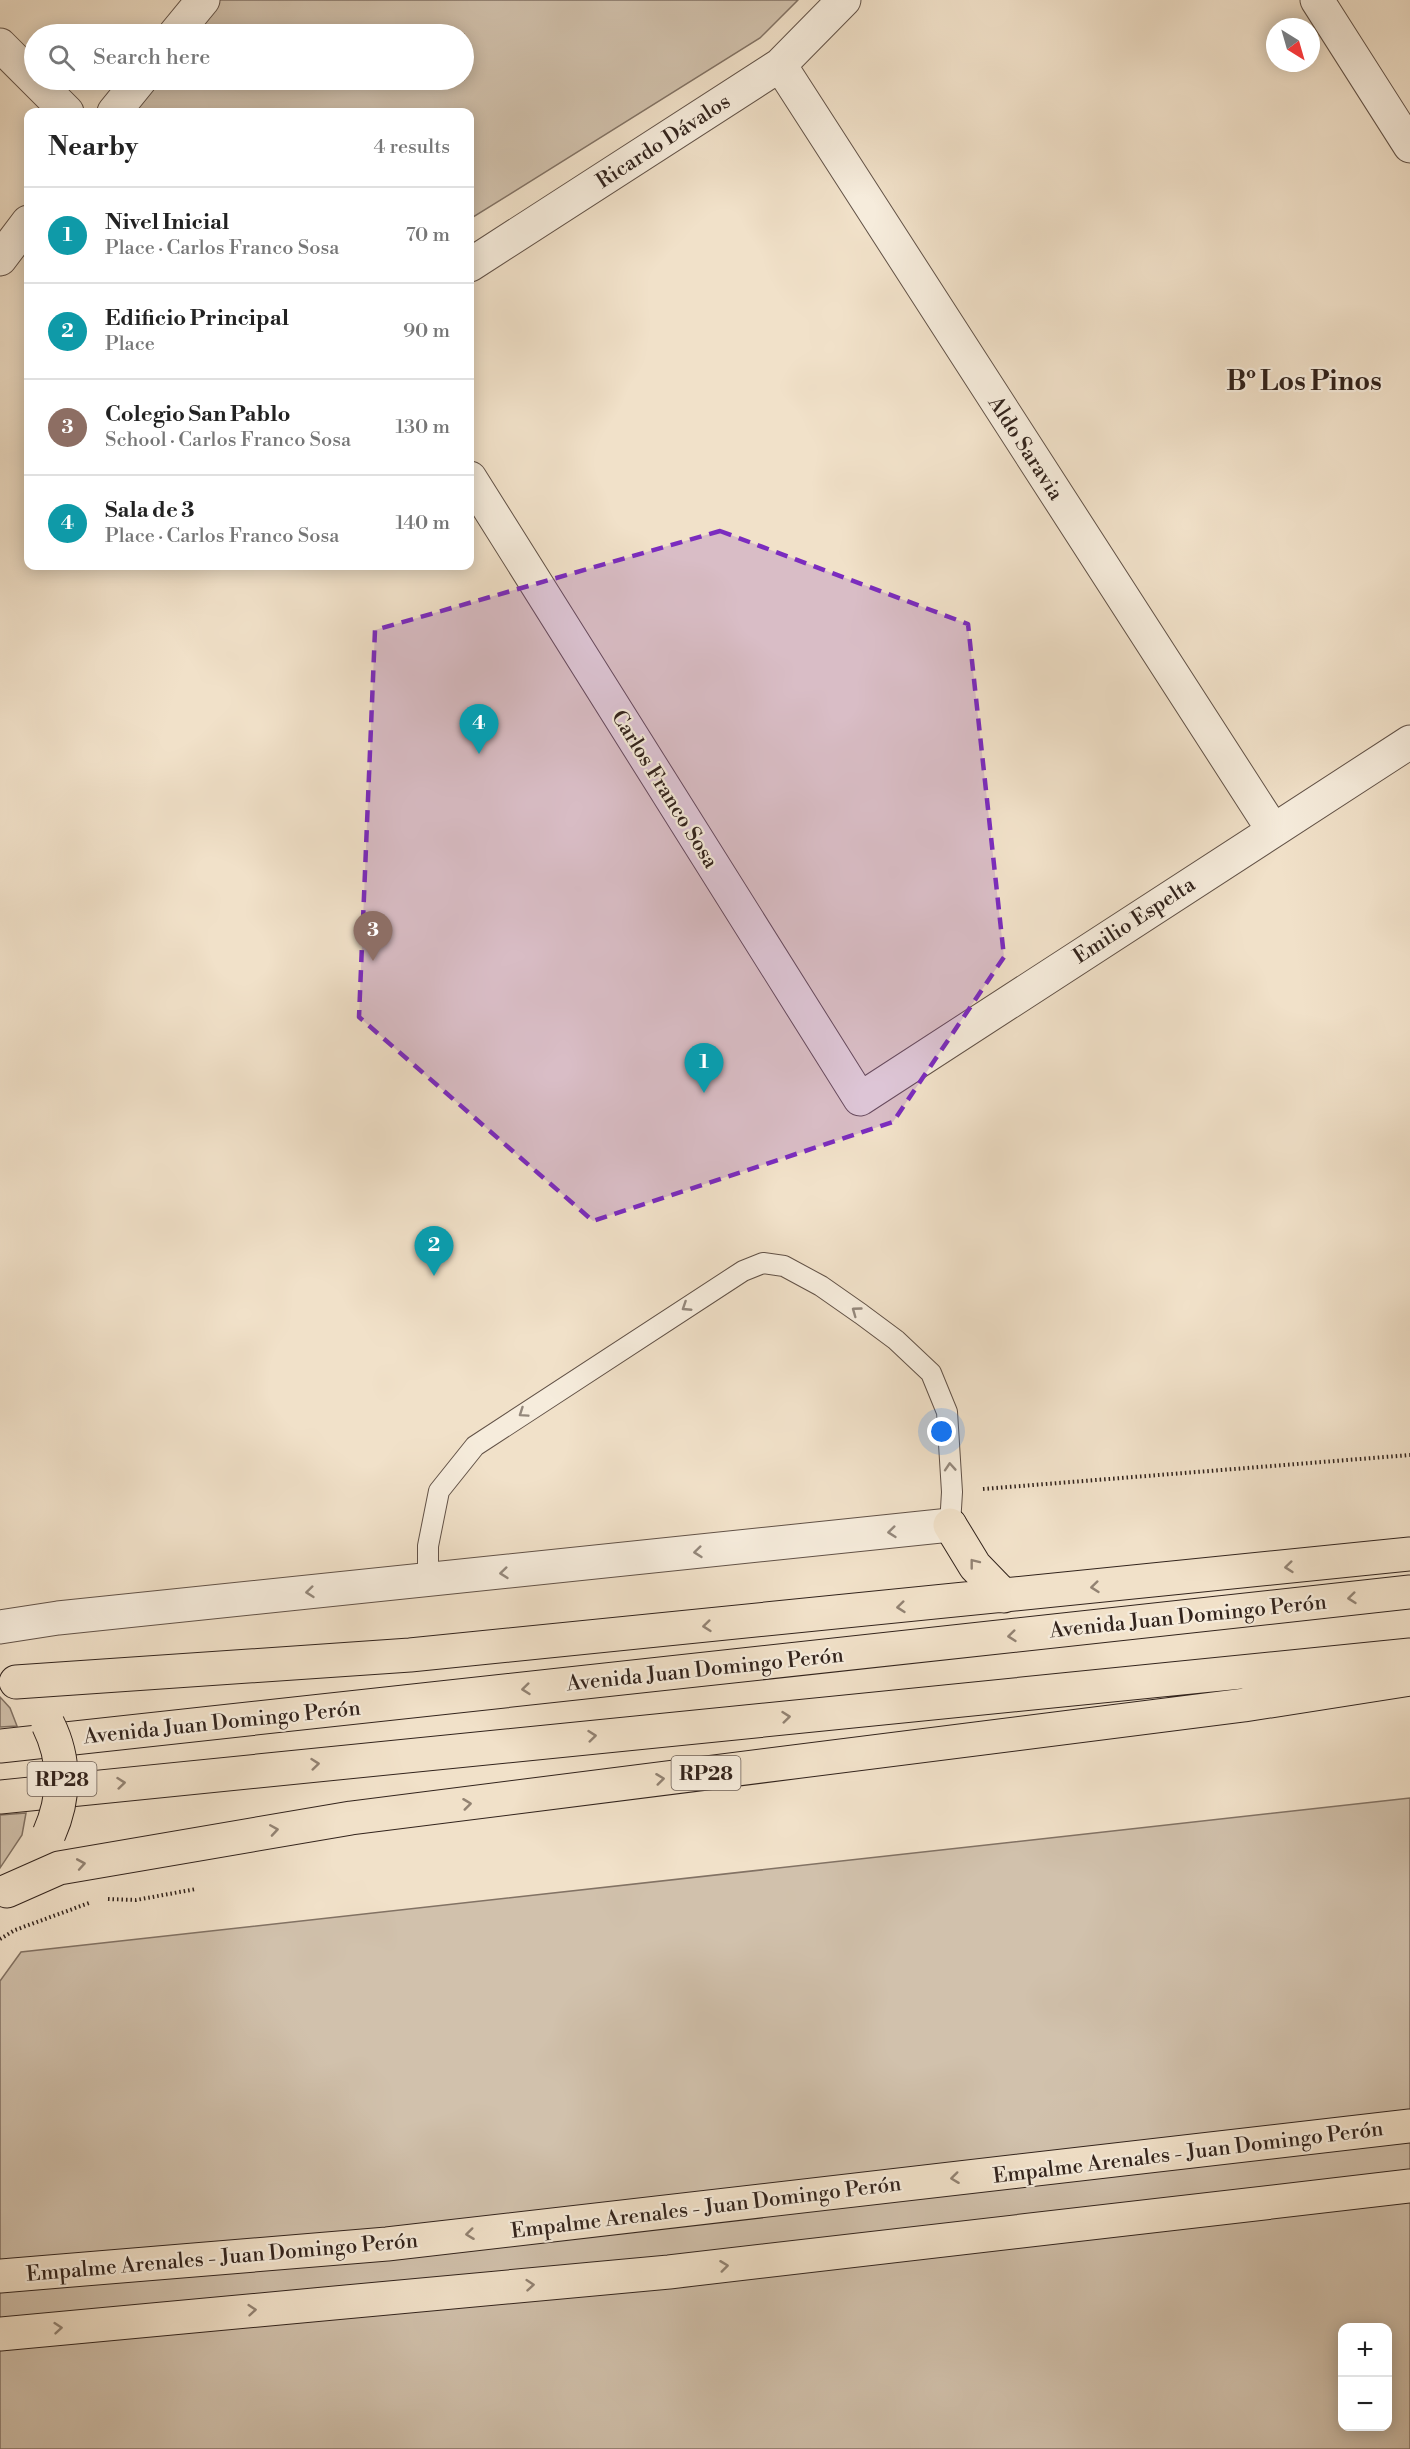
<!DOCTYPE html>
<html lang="en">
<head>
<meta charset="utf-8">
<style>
	:root { --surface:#fff; --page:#f6f6f6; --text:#222; --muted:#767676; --line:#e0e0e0; --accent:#db2777 }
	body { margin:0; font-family:"Libre Bodoni",serif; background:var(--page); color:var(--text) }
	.controls { position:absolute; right:18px; bottom:18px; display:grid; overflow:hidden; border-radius:12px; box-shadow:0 3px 15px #0003 }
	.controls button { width:54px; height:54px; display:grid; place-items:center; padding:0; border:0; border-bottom:2px solid var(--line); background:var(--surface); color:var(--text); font:30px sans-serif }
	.compass { position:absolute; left:1266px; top:18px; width:54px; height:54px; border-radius:50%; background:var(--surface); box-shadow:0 3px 15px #0003; rotate:143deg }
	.you { position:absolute; left:942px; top:1432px; width:21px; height:21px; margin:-15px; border:4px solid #fff; border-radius:50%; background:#1a73e8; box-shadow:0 0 0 9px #1a73e833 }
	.badge { display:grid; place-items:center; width:39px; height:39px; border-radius:50%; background:var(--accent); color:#fff; font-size:20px; font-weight:700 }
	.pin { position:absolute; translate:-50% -50px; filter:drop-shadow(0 2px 3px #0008) }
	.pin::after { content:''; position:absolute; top:32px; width:21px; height:18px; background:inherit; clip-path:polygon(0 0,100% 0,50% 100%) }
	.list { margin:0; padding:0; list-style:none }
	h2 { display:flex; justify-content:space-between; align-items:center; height:78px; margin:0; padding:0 24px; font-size:26px }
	h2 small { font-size:20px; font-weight:400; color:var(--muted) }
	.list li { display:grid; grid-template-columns:39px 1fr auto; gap:18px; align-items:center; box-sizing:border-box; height:96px; padding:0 24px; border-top:2px solid var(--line) }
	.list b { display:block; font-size:22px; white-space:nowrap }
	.list p { margin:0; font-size:20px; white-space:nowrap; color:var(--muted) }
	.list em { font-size:20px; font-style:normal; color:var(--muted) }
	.icon { flex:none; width:33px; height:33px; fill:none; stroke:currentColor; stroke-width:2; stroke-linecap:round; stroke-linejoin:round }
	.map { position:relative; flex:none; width:1410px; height:2449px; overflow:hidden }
	.search { position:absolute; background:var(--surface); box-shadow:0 3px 15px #0003; left:24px; top:24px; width:450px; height:66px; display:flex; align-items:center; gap:15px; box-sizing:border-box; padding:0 21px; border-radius:33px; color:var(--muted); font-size:22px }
	.panel { position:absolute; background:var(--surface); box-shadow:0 3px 15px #0003; left:24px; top:108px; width:450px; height:462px; border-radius:12px }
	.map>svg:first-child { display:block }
</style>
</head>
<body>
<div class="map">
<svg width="1410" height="2449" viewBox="0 0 1410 2449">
	<rect width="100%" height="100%" fill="#f1e1c9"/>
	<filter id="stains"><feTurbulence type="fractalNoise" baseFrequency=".00333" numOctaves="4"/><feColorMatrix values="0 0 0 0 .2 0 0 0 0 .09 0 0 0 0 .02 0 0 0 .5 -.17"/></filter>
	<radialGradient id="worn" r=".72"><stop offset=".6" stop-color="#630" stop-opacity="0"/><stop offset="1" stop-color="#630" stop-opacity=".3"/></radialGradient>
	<!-- green -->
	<path fill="#d1c1ac" stroke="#827264" stroke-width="1.5" fill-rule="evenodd" d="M220,0H798L760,38L470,219V112H129L155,80H464V34H192Z
		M0,1697L10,1708L17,1726L0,1727Z
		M1410,1798V2449H0V1981L21,1952ZM1342,2328H1388V2426H1342Z
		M26,1813L22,1835L0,1868V1815Z"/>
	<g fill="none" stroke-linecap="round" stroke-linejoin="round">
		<!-- service casing -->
		<g stroke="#625247" stroke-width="22">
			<path id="service" d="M428,1580V1546L439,1491L475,1446L743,1271L763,1263L784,1266L821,1286L861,1314L896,1340L931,1373L947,1412L952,1492L950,1525"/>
		</g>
		<!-- minor casing -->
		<g stroke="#625247" stroke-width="35">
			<path id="minor" d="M1317,0L1410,146
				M175,34L203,0
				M0,45L67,112
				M780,65L1273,830
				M114,112L140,80
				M0,259L28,222
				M470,265L780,65L844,0
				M470,478L860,1099L1410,742
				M0,1627L58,1618L950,1525"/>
		</g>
		<!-- primary casing -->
		<g stroke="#32231c" stroke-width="35">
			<path id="primary" d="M950,1525L975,1566L1004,1596
				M16,1682L410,1655L1410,1554
				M0,1746L1410,1592
				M0,1797L1410,1655
				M7,1891L59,1868L351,1818L1244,1705L1410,1679
				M0,2276L387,2244L1410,2126
				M0,2334L669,2272L1410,2186"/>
		</g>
		<!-- path -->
		<path stroke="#32231c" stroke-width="4" stroke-dasharray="1.5 3" stroke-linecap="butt" d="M983,1489L1410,1455
			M108,1899L136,1900L196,1889
			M0,1939L15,1930L89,1903"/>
		<!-- service -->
		<use href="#service" stroke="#f6ecdc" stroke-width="20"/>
		<!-- minor -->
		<use href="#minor" stroke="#f6ecdc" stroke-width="33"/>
		<!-- primary -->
		<use href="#primary" stroke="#f1e1c9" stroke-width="33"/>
		<!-- primary-bridge casing -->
		<g stroke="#32231c" stroke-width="35" stroke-linecap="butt">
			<path id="primary-bridge" d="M48,1724C66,1760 65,1798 49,1834"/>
		</g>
		<!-- primary-bridge -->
		<use href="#primary-bridge" stroke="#f1e1c9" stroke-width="33"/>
	</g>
	<!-- one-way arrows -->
	<defs><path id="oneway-chevron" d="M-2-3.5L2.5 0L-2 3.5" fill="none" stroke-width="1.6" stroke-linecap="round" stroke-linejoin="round" transform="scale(1.5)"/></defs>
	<g stroke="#94887c">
		<use href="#oneway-chevron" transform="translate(686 1307) rotate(147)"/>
		<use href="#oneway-chevron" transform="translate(856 1311) rotate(-144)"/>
		<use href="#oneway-chevron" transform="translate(523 1413) rotate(146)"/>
		<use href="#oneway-chevron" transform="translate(950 1467) rotate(-94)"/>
		<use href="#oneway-chevron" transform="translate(892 1532) rotate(174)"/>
		<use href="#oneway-chevron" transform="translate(698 1552) rotate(174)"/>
		<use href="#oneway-chevron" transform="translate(504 1573) rotate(174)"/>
		<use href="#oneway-chevron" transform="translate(310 1592) rotate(174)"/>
	</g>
	<g stroke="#928272">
		<use href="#oneway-chevron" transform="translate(974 1563) rotate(-128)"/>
		<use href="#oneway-chevron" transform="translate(1289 1567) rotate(174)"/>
		<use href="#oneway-chevron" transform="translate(1095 1587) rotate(174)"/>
		<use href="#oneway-chevron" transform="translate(1352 1598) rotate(174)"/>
		<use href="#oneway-chevron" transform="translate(901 1607) rotate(174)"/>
		<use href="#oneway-chevron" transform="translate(707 1626) rotate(174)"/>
		<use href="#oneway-chevron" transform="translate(1012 1636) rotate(174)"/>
		<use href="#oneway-chevron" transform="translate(526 1689) rotate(174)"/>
		<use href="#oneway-chevron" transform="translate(786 1717) rotate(-6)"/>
		<use href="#oneway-chevron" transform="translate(592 1736) rotate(-6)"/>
		<use href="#oneway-chevron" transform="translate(315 1764) rotate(-6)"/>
		<use href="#oneway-chevron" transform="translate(660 1779) rotate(-7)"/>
		<use href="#oneway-chevron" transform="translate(121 1783) rotate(-6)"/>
		<use href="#oneway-chevron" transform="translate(467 1804) rotate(-7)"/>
		<use href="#oneway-chevron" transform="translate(274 1830) rotate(-9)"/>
		<use href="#oneway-chevron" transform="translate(81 1864) rotate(-10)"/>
		<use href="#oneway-chevron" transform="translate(955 2178) rotate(173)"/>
		<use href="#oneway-chevron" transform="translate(470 2234) rotate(173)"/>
		<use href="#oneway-chevron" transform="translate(724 2266) rotate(-7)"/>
		<use href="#oneway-chevron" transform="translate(530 2285) rotate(-5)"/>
		<use href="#oneway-chevron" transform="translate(252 2310) rotate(-5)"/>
		<use href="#oneway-chevron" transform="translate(58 2328) rotate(-5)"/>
	</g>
	<!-- marked area -->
	<path fill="#7b2cbf" fill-opacity="0.2" stroke="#7b2cbf" stroke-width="4.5" stroke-dasharray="12 8" stroke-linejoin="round" d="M720,531L968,624L1004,957L893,1122L593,1221L359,1017L375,630Z"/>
	<g text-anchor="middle" stroke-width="4.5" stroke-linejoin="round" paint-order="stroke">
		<!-- shield labels -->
		<g fill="#f6ecdc" stroke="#6d5f56" stroke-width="1.5">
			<rect x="671.5" y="1756" width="69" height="34" rx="4.5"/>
			<rect x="27.5" y="1762" width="69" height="34" rx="4.5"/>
		</g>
		<g font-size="20" font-weight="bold" fill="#32231c">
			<text x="706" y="1780">RP28</text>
			<text x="62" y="1786">RP28</text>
		</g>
		<!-- street labels -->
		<g font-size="21" fill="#32231c" stroke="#f6ecdc">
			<text transform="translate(663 141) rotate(-33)" y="7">Ricardo Dávalos</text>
			<text transform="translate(1026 448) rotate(57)" y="7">Aldo Saravia</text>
			<text transform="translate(665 789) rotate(58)" y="7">Carlos Franco Sosa</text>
			<text transform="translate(1134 920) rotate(-33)" y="7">Emilio Espelta</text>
			<text transform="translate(1188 1616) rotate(-6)" y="7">Avenida Juan Domingo Perón</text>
			<text transform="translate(705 1669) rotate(-6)" y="7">Avenida Juan Domingo Perón</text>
			<text transform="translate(222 1722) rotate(-6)" y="7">Avenida Juan Domingo Perón</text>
			<text transform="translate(1188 2152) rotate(-7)" y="7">Empalme Arenales - Juan Domingo Perón</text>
			<text transform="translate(706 2207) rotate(-7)" y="7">Empalme Arenales - Juan Domingo Perón</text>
			<text transform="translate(222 2257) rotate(-5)" y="7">Empalme Arenales - Juan Domingo Perón</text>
		</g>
		<!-- district labels -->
		<g font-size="27" font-weight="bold" fill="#32231c" stroke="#f6ecdc">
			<text x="1304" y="390">Bº Los Pinos</text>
		</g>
	</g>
	<rect width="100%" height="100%" filter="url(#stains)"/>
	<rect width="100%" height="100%" fill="url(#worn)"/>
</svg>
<div class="controls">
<button>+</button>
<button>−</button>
</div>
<svg class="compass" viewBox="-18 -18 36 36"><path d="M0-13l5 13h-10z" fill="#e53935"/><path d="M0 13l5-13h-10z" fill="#767676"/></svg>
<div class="you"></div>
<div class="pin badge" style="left:704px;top:1093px;background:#0f9aa8">1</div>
<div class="pin badge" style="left:434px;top:1276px;background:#0f9aa8">2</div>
<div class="pin badge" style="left:373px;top:961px;background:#8d6e63">3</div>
<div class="pin badge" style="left:479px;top:754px;background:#0f9aa8">4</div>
<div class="search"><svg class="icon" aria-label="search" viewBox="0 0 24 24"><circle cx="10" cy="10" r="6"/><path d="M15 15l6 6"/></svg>Search here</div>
<section class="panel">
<h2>Nearby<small>4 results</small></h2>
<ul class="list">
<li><span class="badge" style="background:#0f9aa8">1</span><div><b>Nivel Inicial</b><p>Place · Carlos Franco Sosa</p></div><em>70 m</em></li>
<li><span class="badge" style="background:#0f9aa8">2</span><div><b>Edificio Principal</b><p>Place</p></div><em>90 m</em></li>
<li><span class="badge" style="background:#8d6e63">3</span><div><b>Colegio San Pablo</b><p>School · Carlos Franco Sosa</p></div><em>130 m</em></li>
<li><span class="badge" style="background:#0f9aa8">4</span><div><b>Sala de 3</b><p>Place · Carlos Franco Sosa</p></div><em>140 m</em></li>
</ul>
</section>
</div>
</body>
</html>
